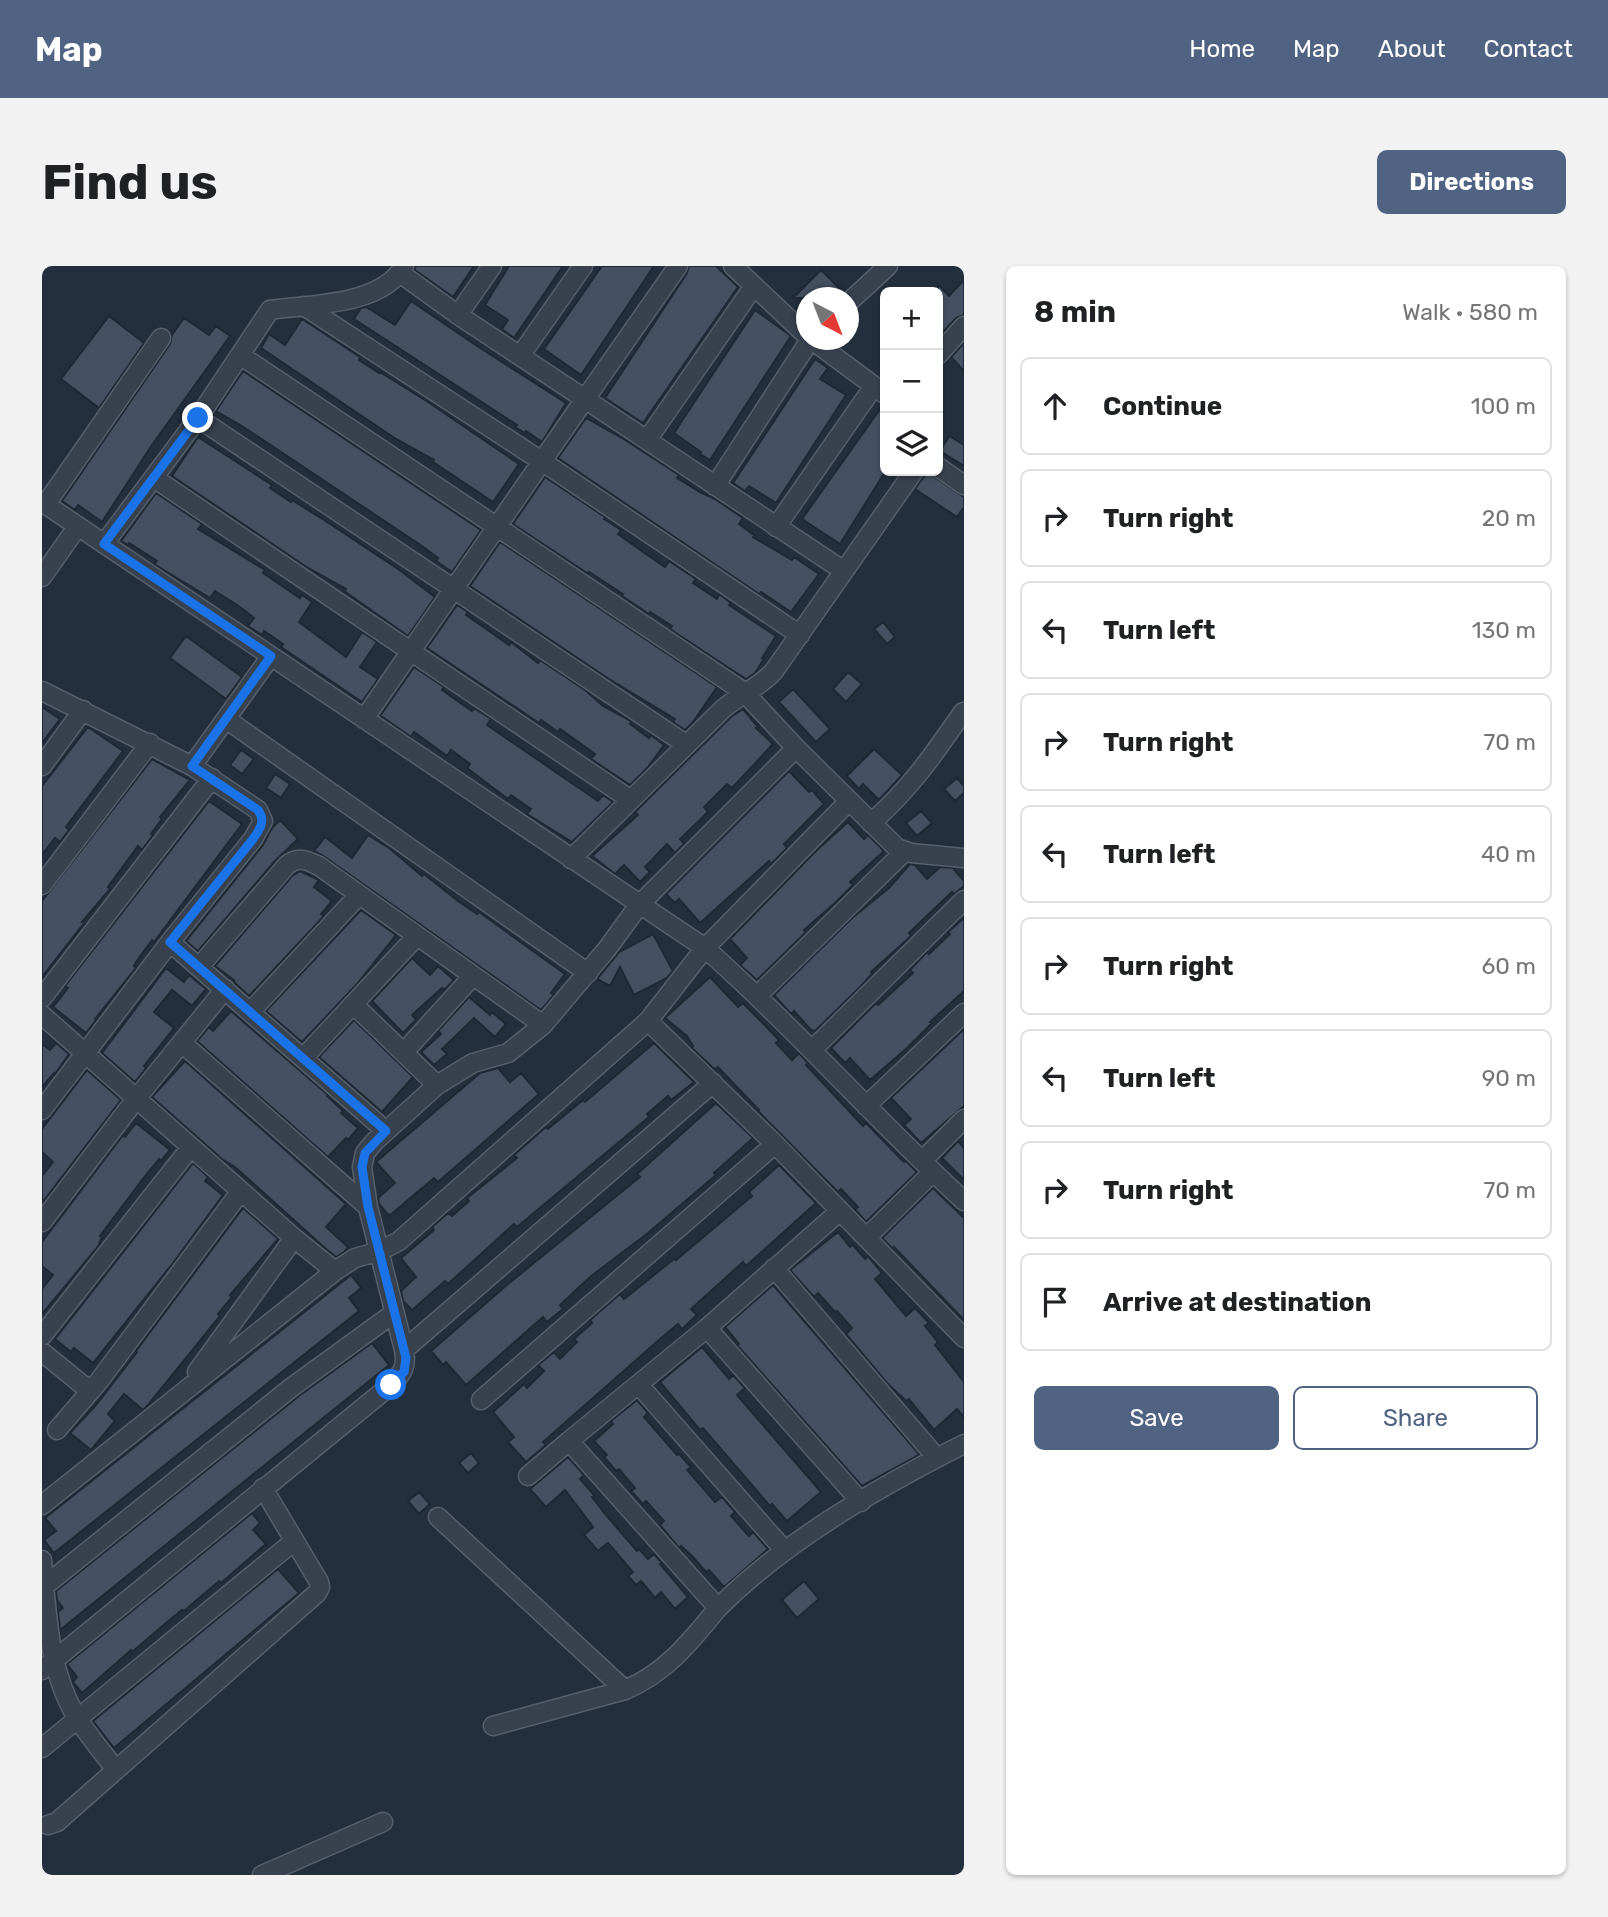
<!DOCTYPE html>
<html lang="en">
<head>
<meta charset="utf-8">
<style>
	:root { --surface:#fff; --page:#f2f2f2; --text:#202124; --muted:#757577; --line:#e0e0e0; --accent:#506383 }
	body { margin:0; font-family:Rubik,sans-serif; background:var(--page); color:var(--text) }
	.controls { position:absolute; right:21px; top:21px; display:grid; overflow:hidden; border-radius:10px; box-shadow:0 2px 5px #0004 }
	.controls button { width:63px; height:63px; display:grid; place-items:center; padding:0; border:0; border-bottom:2px solid var(--line); background:var(--surface); color:var(--text); font:35px sans-serif }
	.compass { position:absolute; left:754px; top:21px; width:63px; height:63px; border-radius:50%; background:var(--surface); box-shadow:0 2px 5px #0004; rotate:138deg }
	.stop { position:absolute; width:21px; height:21px; margin:-16px; border:5px solid #1a73e8; border-radius:50%; background:#fff }
	.stop.end { background:#1a73e8; border-color:#fff; box-shadow:0 2px 7px #0008 }
	.list { margin:0; padding:0; list-style:none }
	h2 { display:flex; justify-content:space-between; align-items:center; height:91px; margin:0; padding:0 28px; font-size:30px }
	h2 small { font-size:23px; font-weight:400; color:var(--muted) }
	.list li { display:grid; grid-template-columns:46px 1fr auto; gap:21px; align-items:center; box-sizing:border-box; height:98px; margin:0 14px 14px; padding:0 14px; border:2px solid var(--line); border-radius:10px }
	.list b { display:block; font-size:26px; white-space:nowrap }
	.list em { font-size:23px; font-style:normal; color:var(--muted) }
	.actions { display:flex; gap:14px; padding:21px 28px }
	.actions a { flex:1; padding:16px 0; border:2px solid var(--accent); border-radius:10px; text-align:center; font-size:24px; color:var(--accent) }
	.actions .main { background:var(--accent); color:#fff }
	.icon { flex:none; width:38px; height:38px; fill:none; stroke:currentColor; stroke-width:2; stroke-linecap:round; stroke-linejoin:round }
	.map { position:relative; flex:none; width:922px; height:1609px; overflow:hidden; border-radius:10px }
	header { display:flex; align-items:center; gap:42px; box-sizing:border-box; height:98px; padding:0 35px; background:var(--accent); color:#fff }
	header strong { font-size:33px }
	nav { display:flex; gap:38px; margin-inline-start:auto; font-size:24px }
	.intro { display:flex; align-items:center; justify-content:space-between; box-sizing:border-box; height:168px; padding:0 42px }
	h1 { margin:0; font-size:49px }
	.button { padding:18px 32px; border-radius:10px; background:var(--accent); color:#fff; font-size:24px; font-weight:700 }
	main { display:flex; gap:42px; padding:0 42px }
	aside { flex:1; background:var(--surface); border-radius:10px; box-shadow:0 2px 5px #0004 }
	.map>svg:first-child { display:block }
</style>
</head>
<body>
<header>
<strong>Map</strong>
<nav><a>Home</a><a>Map</a><a>About</a><a>Contact</a></nav>
</header>
<div class="intro"><h1>Find us</h1><a class="button">Directions</a></div>
<main>
<div class="map">
<svg width="922" height="1609" viewBox="0 0 922 1609">
	<rect width="100%" height="100%" fill="#242f3e"/>
	<!-- building -->
	<path fill="#455162" stroke="#1f2835" stroke-width="2" d="M373,0H432L411,31L373,4Z
		M467,0H521L472,72L460,63L466,54L443,39Z
		M560,0H612L539,109L502,83Z
		M647,0H674L696,21L601,157L563,132L645,7Z
		M779,4L801,26L795,32H751Z
		M922,14V49L914,52L899,68L896,65V18L907,30Z
		M369,35L432,78L524,137L500,176L484,165L483,167L473,161L475,159L312,53L319,42L324,41L353,59Z
		M713,44L749,70L668,194L658,188L659,186L632,167Z
		M67,50L102,77L57,142L19,113Z
		M142,52L167,69L174,60L188,70L110,179L60,256L36,239L33,244L20,235L128,78L130,69Z
		M260,53L318,91L317,94L337,107L338,106L386,136L477,198L451,236L391,196L392,194L354,173L219,82L227,68L243,79Z
		M922,77V105L909,91Z
		M773,93L786,102L778,113L804,129L734,237L707,220L703,225L691,217Z
		M201,105L439,264L410,306L394,295L396,292L380,280L200,160L174,145Z
		M841,139H843V206L798,278L760,253Z
		M544,152L580,172L637,209L635,212L658,226L673,233L701,252L697,258L712,269L711,271L750,294L752,291L777,308L749,346L719,326L717,328L516,192Z
		M907,170L922,179V200L898,185Z
		M156,171L230,219L228,222L249,236L250,234L282,254L356,303L393,331L366,370L302,325L304,323L266,302L130,210Z
		M885,206L922,231V241L915,251L873,223Z
		M503,211L563,251L562,253L579,264L576,268L601,286L623,301L627,295L654,313L651,317L675,333L677,328L689,337L687,339L734,370L720,392L722,393L713,407L704,413L687,402L628,363L630,360L608,346L607,348L580,330L581,328L547,306L545,307L471,258Z
		M114,227L160,258L156,263L223,304L221,307L258,332L260,329L270,336L257,356L304,391L320,366L335,376L318,401L336,413L320,436L239,381L241,378L222,365L220,369L206,360L212,352L198,341L173,325L168,332L112,298L115,295L87,277L86,279L79,275Z
		M458,276L675,421L651,456L643,464L631,456L633,453L567,413L428,320Z
		M415,339L426,346L424,349L450,367L467,379L469,376L496,397L498,394L543,424L561,440L589,455L588,458L607,472L609,469L622,479L606,501L588,519L549,493L553,488L518,463L516,466L499,454L497,457L385,382Z
		M841,356L853,371L845,378L832,363Z
		M144,370L200,411L184,433L128,392Z
		M372,401L402,421L400,424L430,445L432,442L449,453L445,459L556,535L561,529L571,536L530,576L485,548L489,543L469,529L466,533L442,515L425,502L428,498L409,484L405,490L372,466L369,471L342,452L338,450Z
		M806,406L820,418L804,436L791,423Z
		M751,423L788,463L774,476L737,436Z
		M0,441L18,453L0,477Z
		M701,443L716,461L714,462L731,478L690,522L685,518L662,541L666,546L638,573L642,578L633,587L625,578L603,601L608,606L598,616L582,599L573,608L550,590L596,549L593,546L689,451Z
		M46,461L81,485L24,561L27,564L18,576L13,572L0,589V520Z
		M832,483L860,509L837,534L821,518L817,523L805,510Z
		M199,484L212,493L200,508L188,499Z
		M110,493L148,514L118,551L120,553L109,568L111,569L100,584L96,580L66,621L68,623L40,656L42,657L0,711V635Z
		M747,505L767,526L770,524L782,538L742,578L745,582L729,598L727,595L658,657L637,633L633,637L624,628Z
		M233,508L248,518L239,532L224,522Z
		M915,512L922,520V527L913,535L902,523Z
		M167,535L200,558L112,676L110,674L94,696L92,700L94,702L53,753L54,754L44,767L11,741L26,722L23,720Z
		M879,545L890,557L875,570L864,557Z
		M238,554L256,573L232,596L156,685L144,675L221,579L230,562Z
		M806,556L822,573L826,569L842,585L808,616L811,619L794,636L762,664L764,666L715,714L698,699L705,692L688,673L774,585Z
		M326,569L347,582L380,610L382,608L416,635L435,648L437,646L523,708L509,727L512,729L499,744L283,591L272,585L283,571L310,592Z
		M868,598L873,599L885,613L898,601L911,602L922,615V620L912,628L910,626L891,644L867,667L869,670L829,706L830,708L819,720L773,765L769,764L752,745L749,748L732,729L809,653L848,621Z
		M258,605L277,614L272,621L290,635L279,648L282,650L207,730L193,717L192,714L173,700L250,610Z
		M319,644L354,669L315,718L260,776L224,745Z
		M922,652V725L888,756L890,757L865,782L828,814L808,792L803,797L789,782L834,737L836,739L871,707L868,704L885,686L887,688L908,668L906,666Z
		M611,668L631,705L625,712L592,729L578,701L568,720L555,713L577,686Z
		M370,692L388,709L396,700L412,714L402,724L400,722L370,749L374,754L361,767L330,735Z
		M124,702L142,716L147,709L164,723L150,740L130,724L112,746L132,762L102,800L104,802L93,816L60,787Z
		M668,711L696,741L701,737L737,774L734,777L750,794L757,787L766,797L764,799L821,860L824,857L862,896L864,895L875,906L824,956L813,943L816,941L799,923L796,926L716,845L717,844L690,816L676,801L673,803L670,801L650,782L651,780L645,770L623,752Z
		M427,731L448,749L450,746L464,758L453,771L432,752L400,783L405,788L392,799L379,786L399,768L396,765Z
		M189,745L286,829L285,830L301,845L299,847L316,862L306,874L304,872L286,891L155,775L167,761L171,765Z
		M312,754L371,811L340,846L277,791Z
		M922,763V840L879,877L862,859L869,853L849,832Z
		M14,777L27,788L13,808L12,807L0,821V778L8,784Z
		M612,777L652,816L629,834L626,830L605,848L607,851L475,961L472,958L406,1018L403,1015L370,1044L361,1035L359,1025L374,1011L359,992L392,964L390,961L406,947L410,950L427,935L425,932L475,892L472,889L504,861L506,863L541,834L543,836Z
		M143,795L304,938L284,961L306,981L302,986L294,991L284,983L193,901L180,893L110,831Z
		M456,802L468,816L479,807L497,828L396,916L392,912L347,950L337,938L336,932L353,917L334,896L438,807Z
		M45,804L79,834L0,937V910L11,896L0,886V863Z
		M674,837L711,872L672,907L674,909L606,967L548,1011L518,1039L521,1043L505,1056L501,1051L424,1119L404,1096L401,1099L389,1085L466,1018L598,911L595,908Z
		M94,857L128,884L119,895L117,893L100,914L58,970L60,972L57,977L58,978L0,1048V1023L11,1009L0,1000V976L81,869L83,871Z
		M916,875L922,882V914L900,892Z
		M151,897L166,911L163,915L181,929L131,997L51,1097L32,1082L29,1086L13,1073Z
		M737,899L774,937L704,1000L701,996L649,1043L655,1049L640,1063L636,1058L618,1073L501,1176L504,1179L484,1196L466,1176L472,1171L451,1146L482,1118L485,1122L502,1105L496,1099L512,1086L518,1093L535,1076L532,1073L550,1057L548,1054L578,1028L582,1033L632,993L634,994L710,930L707,926Z
		M891,922L922,952V1054L852,981L851,983L840,972Z
		M201,942L236,973L188,1029L190,1031L176,1048L178,1050L106,1139L101,1144L82,1128L66,1148L73,1155L49,1184L28,1167L54,1139L95,1086L94,1085Z
		M796,966L808,981L811,979L823,993L826,990L840,1007L833,1013L864,1050L873,1042L887,1057L883,1060L896,1076L893,1079L922,1116V1151L915,1143L892,1164L867,1133L864,1135L845,1117L804,1068L810,1062L795,1045L793,1046L776,1027L772,1031L748,1004Z
		M309,1009L319,1022L307,1032L317,1045L12,1287L2,1274L14,1265L3,1252Z
		M731,1019L877,1188L875,1190L820,1220L695,1079L697,1078L683,1061Z
		M330,1077L347,1099L18,1364L16,1346L21,1342L15,1334L14,1325L257,1130Z
		M660,1081L687,1113L691,1109L703,1122L695,1129L779,1226L745,1255L730,1238L728,1240L661,1162L658,1164L618,1116Z
		M595,1134L606,1147L602,1151L635,1189L637,1188L649,1201L645,1204L673,1236L680,1231L693,1246L689,1250L707,1270L711,1266L726,1283L682,1321L667,1304L664,1306L651,1291L639,1280L637,1282L618,1259L622,1255L604,1235L601,1238L589,1225L593,1222L577,1203L574,1205L562,1191L565,1189L552,1175L571,1158L569,1155Z
		M429,1187L437,1197L426,1207L417,1197Z
		M526,1191L542,1209L538,1213L553,1230L550,1231L564,1249L595,1285L597,1283L606,1293L612,1288L620,1297L618,1298L646,1331L633,1343L619,1326L613,1332L599,1315L594,1319L586,1310L591,1306L566,1277L556,1285L542,1269L551,1261L523,1224L504,1241L488,1223Z
		M377,1226L388,1238L377,1248L366,1235Z
		M210,1247L218,1257L211,1264L224,1278L179,1317L177,1315L142,1345L140,1344L124,1357L90,1386L89,1384L40,1427L31,1416L35,1411L25,1398Z
		M236,1303L257,1327L72,1482L51,1455Z
		M762,1315L777,1333L755,1352L740,1334Z"/>
	<g fill="none" stroke-linecap="round" stroke-linejoin="round">
		<!-- street casing -->
		<g stroke="#565f6c" stroke-width="21">
			<path id="street" d="M691,0L764,69
				M358,7L416,49L543,133L636,0
				M806,37L846,0
				M262,40L501,196L758,369
				M416,49L450,0
				M770,74L843,128
				M198,89L702,426L754,482L855,582L869,587L922,592
				M896,89L922,60
				M478,90L541,0
				M156,152L645,479
				M605,174L712,20
				M896,201L922,219
				M112,212L589,534
				M673,220L768,74
				M0,236L663,682C753,762 833,853 922,935
				M4,238L119,72
				M734,261L832,120
				M62,278L156,152L228,44C269,38 339,40 362,0
				M0,311L36,260
				M0,425L150,500L216,544L221,555L211,573L128,676L0,844
				M184,453L546,707
				M322,453L543,133L802,305
				M0,500L41,444
				M150,500L229,390
				M829,557C868,523 892,488 921,446
				M529,593L682,442C699,428 718,421 732,405L872,205
				M0,619L108,477
				M128,676L344,865
				M157,701L245,599C256,590 265,594 277,600L501,759
				M715,730L862,586
				M0,732L170,512
				M311,738L395,819
				M208,746L316,630
				M0,749L252,972L293,1005
				M606,755L733,878L922,1072
				M140,777L326,941
				M770,784L922,634
				M362,786L430,711
				M261,792L374,671
				M824,840L922,747
				M880,895L922,853
				M798,945L665,1062L527,1175L676,1342C744,1274 837,1221 922,1178
				M0,956L94,833L183,723
				M825,971L891,906
				M732,1002L895,1192
				M665,1062L819,1236
				M0,1070L149,881
				M362,1084L671,817
				M0,1086L48,1125
				M155,1106L252,972
				M597,1119L743,1285
				M439,1134L733,878
				M15,1164L57,1115L199,925
				M486,1210L527,1175
				M0,1239L293,1005L313,992L338,985L357,975L606,755L663,682L807,535
				M396,1251L583,1424
				M0,1294C5,1348 6,1404 35,1452C47,1470 61,1487 74,1504
				M0,1322L250,1121L352,1047
				M0,1404L349,1119C361,1107 365,1100 362,1084L326,941L320,901L323,887L332,876L395,819L431,797L466,787L501,759L565,683L597,639L754,482
				M451,1460L583,1424C624,1407 649,1375 676,1342
				M0,1482L251,1276
				M6,1559L15,1556L275,1327L278,1321L277,1316L221,1222
				M220,1609L341,1556"/>
		</g>
		<!-- street -->
		<use href="#street" stroke="#38414e" stroke-width="18"/>
	</g>
	<g fill="none" stroke-linecap="round" stroke-linejoin="round">
		<!-- route -->
		<path stroke="#1a73e8" stroke-width="9" d="M156,152L62,278L229,390L150,500L216,544C224,555 218,563 211,573L128,676L344,865L323,887L320,901L326,941L364,1092L362,1106L349,1119"/>
	</g>
</svg>
<div class="controls">
<button>+</button>
<button>−</button>
<button><svg class="icon" aria-label="layers" viewBox="0 0 24 24"><path d="M12 4l9 5-9 5-9-5zM3 14l9 5 9-5"/></svg></button>
</div>
<svg class="compass" viewBox="-18 -18 36 36"><path d="M0-13l5 13h-10z" fill="#e53935"/><path d="M0 13l5-13h-10z" fill="#757577"/></svg>
<div class="stop" style="left:349px;top:1119px"></div>
<div class="stop end" style="left:156px;top:152px"></div>
</div>
<aside>
<h2>8 min<small>Walk · 580 m</small></h2>
<ul class="list">
<li><svg class="icon" aria-label="ahead" viewBox="0 0 24 24"><path d="M12 20V5M6 11l6-6 6 6"/></svg><div><b>Continue</b></div><em>100 m</em></li>
<li><svg class="icon" aria-label="right" viewBox="0 0 24 24"><path d="M7 20v-9h11M14 6l5 5-5 5"/></svg><div><b>Turn right</b></div><em>20 m</em></li>
<li><svg class="icon" aria-label="left" viewBox="0 0 24 24"><path d="M17 20v-9H6M10 6l-5 5 5 5"/></svg><div><b>Turn left</b></div><em>130 m</em></li>
<li><svg class="icon" aria-label="right" viewBox="0 0 24 24"><path d="M7 20v-9h11M14 6l5 5-5 5"/></svg><div><b>Turn right</b></div><em>70 m</em></li>
<li><svg class="icon" aria-label="left" viewBox="0 0 24 24"><path d="M17 20v-9H6M10 6l-5 5 5 5"/></svg><div><b>Turn left</b></div><em>40 m</em></li>
<li><svg class="icon" aria-label="right" viewBox="0 0 24 24"><path d="M7 20v-9h11M14 6l5 5-5 5"/></svg><div><b>Turn right</b></div><em>60 m</em></li>
<li><svg class="icon" aria-label="left" viewBox="0 0 24 24"><path d="M17 20v-9H6M10 6l-5 5 5 5"/></svg><div><b>Turn left</b></div><em>90 m</em></li>
<li><svg class="icon" aria-label="right" viewBox="0 0 24 24"><path d="M7 20v-9h11M14 6l5 5-5 5"/></svg><div><b>Turn right</b></div><em>70 m</em></li>
<li><svg class="icon" aria-label="arrive" viewBox="0 0 24 24"><path d="M6 21V4h12l-3 4 3 4H6"/></svg><div><b>Arrive at destination</b></div></li>
</ul>
<div class="actions"><a class="main">Save</a><a>Share</a></div>
</aside>
</main>
</body>
</html>
